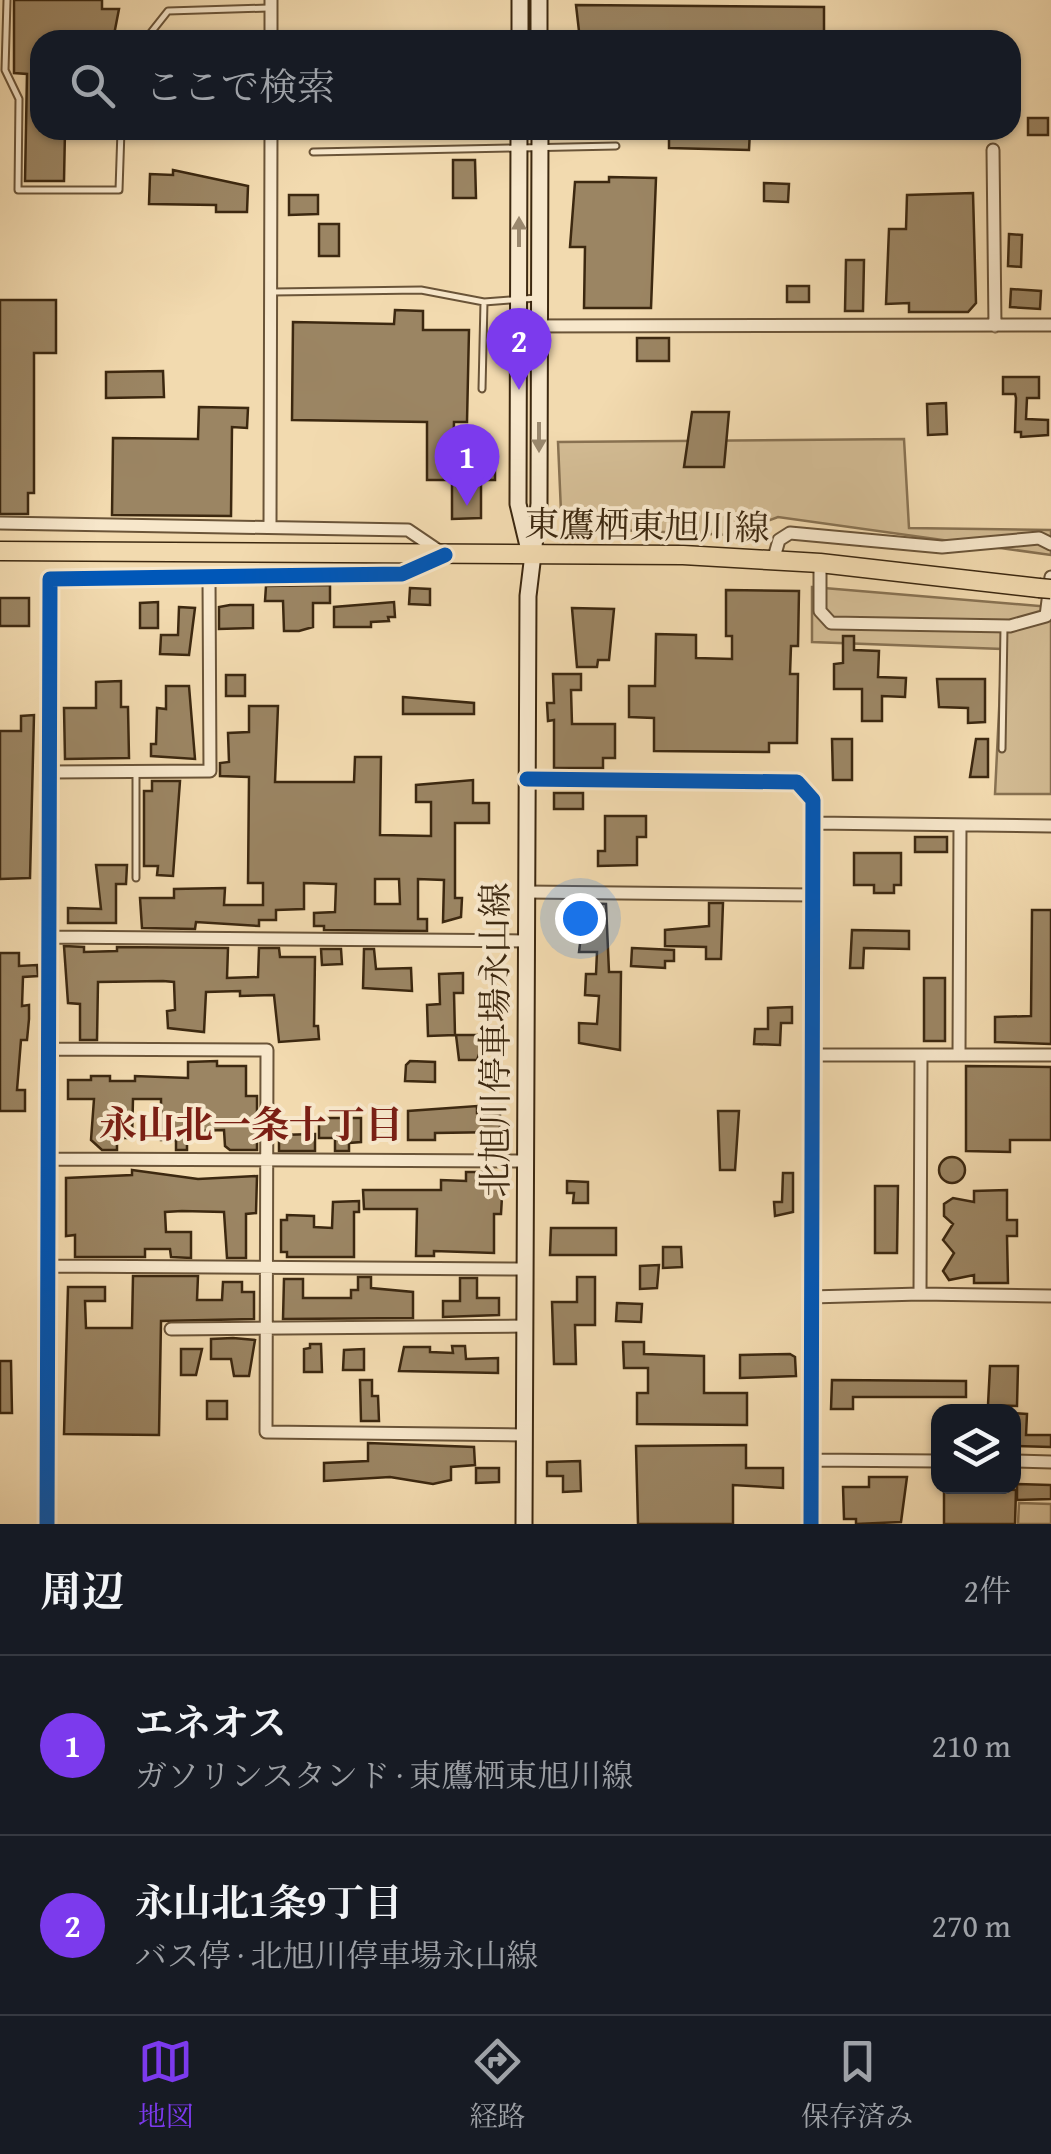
<!DOCTYPE html>
<html lang="ja">
<head>
<meta charset="utf-8">
<style>
	:root { --surface:#171b24; --page:#20242c; --text:#f1f3f6; --muted:#9ea1a6; --line:#363941; --accent:#7c3aed }
	body { margin:0; font-family:"Gentium Book Plus","Noto Serif JP",serif; background:var(--page); color:var(--text) }
	.controls { position:absolute; right:30px; bottom:30px; display:grid; overflow:hidden; border-radius:20px; box-shadow:0 2px 8px #0004 }
	.controls button { width:90px; height:90px; display:grid; place-items:center; padding:0; border:0; border-bottom:2px solid var(--line); background:var(--surface); color:var(--text); font:50px sans-serif }
	.you { position:absolute; left:580px; top:918px; width:35px; height:35px; margin:-25px; border:8px solid #fff; border-radius:50%; background:#1a73e8; box-shadow:0 0 0 15px #1a73e833 }
	.badge { display:grid; place-items:center; width:65px; height:65px; border-radius:50%; background:var(--accent); color:#fff; font-size:32px; font-weight:700 }
	.pin { position:absolute; translate:-50% -82px; filter:drop-shadow(0 2px 5px #0008) }
	.pin::after { content:''; position:absolute; top:52px; width:35px; height:30px; background:inherit; clip-path:polygon(0 0,100% 0,50% 100%) }
	.list { margin:0; padding:0; list-style:none }
	h2 { display:flex; justify-content:space-between; align-items:center; height:130px; margin:0; padding:0 40px; font-size:42px }
	h2 small { font-size:32px; font-weight:400; color:var(--muted) }
	.list li { display:grid; grid-template-columns:65px 1fr auto; gap:30px; align-items:center; box-sizing:border-box; height:180px; padding:0 40px; border-top:2px solid var(--line) }
	.list b { display:block; font-size:38px; white-space:nowrap }
	.list p { margin:0; font-size:32px; white-space:nowrap; color:var(--muted) }
	.list em { font-size:32px; font-style:normal; color:var(--muted) }
	.icon { flex:none; width:55px; height:55px; fill:none; stroke:currentColor; stroke-width:2; stroke-linecap:round; stroke-linejoin:round }
	.map { position:relative; flex:none; width:1051px; height:1524px; overflow:hidden }
	.search { position:absolute; background:var(--surface); box-shadow:0 2px 8px #0004; left:30px; right:30px; top:30px; height:110px; display:flex; align-items:center; gap:25px; box-sizing:border-box; padding:0 35px; border-radius:30px; color:var(--muted); font-size:38px }
	.sheet { height:490px; background:var(--surface) }
	nav { display:flex; justify-content:space-around; align-items:center; box-sizing:border-box; height:140px; border-top:2px solid var(--line); background:var(--surface); font-size:28px; color:var(--muted) }
	nav a { display:grid; justify-items:center; gap:5px }
	nav .on { color:var(--accent) }
	.map>svg:first-child { display:block }
</style>
</head>
<body>
<div class="map">
<svg width="1051" height="1524" viewBox="0 0 1051 1524">
	<rect width="100%" height="100%" fill="#f2daaf"/>
	<filter id="stains"><feTurbulence type="fractalNoise" baseFrequency=".002" numOctaves="4"/><feColorMatrix values="0 0 0 0 .2 0 0 0 0 .09 0 0 0 0 .02 0 0 0 .5 -.17"/></filter>
	<radialGradient id="worn" r=".72"><stop offset=".6" stop-color="#630" stop-opacity="0"/><stop offset="1" stop-color="#630" stop-opacity=".3"/></radialGradient>
	<!-- green -->
	<path fill="#d3bc94" stroke="#887252" stroke-width="2.5" d="M904,439L909,528L1051,530V555L778,517L730,535L573,528L561,512L558,442Z
		M812,587L1051,607V794H995L1002,649L812,642Z
		M1019,1503L1051,1504V1524H1018Z"/>
	<!-- building -->
	<path fill="#9b8563" stroke="#3c2810" stroke-width="2.5" fill-rule="evenodd" d="M14,0H102V9H119L113,40H40V130H65L64,181H25L27,74L14,73Z
		M576,5L824,7V40H580Z
		M1028,118H1048V135H1028Z
		M669,130H750L749,150L669,148Z
		M453,160H475L476,198H453Z
		M173,170L248,186L247,212H216V205L149,204L150,174L173,175Z
		M609,177L656,178L651,308H584L585,247H570L575,182H609Z
		M764,183L789,184L788,202L764,201Z
		M973,193L976,303L968,312H909V303L886,304L889,229H906L907,195Z
		M289,195H318V214L289,215Z
		M319,224H339V256H319Z
		M1009,234L1022,235L1021,267L1008,266Z
		M846,260H864L863,311H845Z
		M787,286H809V302H787Z
		M1011,289L1041,291L1040,309L1010,307Z
		M0,300H56V353H34V493H28V514H0Z
		M395,310L423,311V330H469L467,422H454L453,459H495V480H481V518L452,519V480H427V422L292,420L293,322L394,324Z
		M637,338H669V361H637Z
		M163,371L164,397L106,398V372Z
		M1003,377H1039V398H1027L1026,419L1048,420V435L1021,437V432H1015L1016,398L1015,394H1003Z
		M946,403L947,434L928,435L927,404Z
		M199,407L248,408L247,428L232,427L231,516L112,515L113,438L198,439Z
		M692,412H729L724,467H684Z
		M330,585V603H313V627L299,631H284L283,601H265L266,586Z
		M410,588L430,589V605L409,604Z
		M726,590L799,591L798,646H791L790,674H798L797,743H769V752L654,751V718L629,717V686H655L656,634L696,635V658L732,659V636H726Z
		M0,598H29V626H0Z
		M158,602V628H140V603Z
		M394,602L395,617H388L389,621L371,622V627H334V607Z
		M230,605H253V628L219,629V607Z
		M179,607L195,608L189,655L160,654L161,635H178Z
		M572,608L614,609L609,660H598L597,667H577Z
		M843,636H854V650L879,651L878,677L906,678L905,697L882,696V721H862V689H834V664L843,663Z
		M553,674H581V690H571L572,724H615V758H603V768H554V720L548,721L547,703H554Z
		M226,675H245V696H226Z
		M937,679H985V722L968,723V708L939,707Z
		M121,681V707H128L129,758L65,759L64,708H96V682Z
		M166,686H189L195,759L151,756V744H156L157,708L166,709Z
		M403,697L474,703V714H403Z
		M249,706H278L275,782H354L355,757H381L380,835L431,836V802H416V785L473,780V803H489V823H455V898H462L461,917L443,922L444,880L418,879V919H427V931L324,930V926H314V913L335,912L336,884L304,883V909L276,910V920H259V926L196,922L195,929L142,928L140,898H174V889L225,888L224,905H263V883H248L249,777L220,776V763L229,762L228,733L249,732ZM375,879H399L400,904H375Z
		M34,715L30,878L0,879V731H21V716Z
		M832,739H852V780H833Z
		M976,739H988V777H970Z
		M152,781H180L173,876L157,875L158,866H144V791H152Z
		M554,793H583V809H554Z
		M605,816H646V837H637V865L598,866V851H605Z
		M915,837H947V852H915Z
		M854,853H901V885H894V893H874V885H854Z
		M96,865H127L126,884H116V923H68V908L101,909Z
		M585,903L606,904L609,972H621L620,1050L579,1043V1023L597,1024L599,996L585,995L586,974H596L597,952H579Z
		M709,903H723L721,959H706V947L665,946V930L709,926Z
		M1032,910H1051V1044L995,1042V1017L1031,1016Z
		M852,930L909,931V949L864,948L863,968H850Z
		M64,946L84,947V952L117,951V947L228,948L227,978L258,977L259,948H279L280,957H315L314,1026H318L319,1039L279,1042L274,995L240,996V991L206,992L204,1032L168,1028L167,1011L175,1010L174,982L163,981L98,982L97,1040H80V1004L68,1003Z
		M632,948L674,950V961H665V968L631,966Z
		M321,949H341L342,964L322,965Z
		M364,949H374L376,969L411,968L412,991L363,988Z
		M0,953H19V966L37,965L38,976L23,977L22,1006L29,1005V1019L27,1040H21L17,1090H25V1111H0Z
		M463,973V993H454L455,1035L428,1036L427,1005L440,1004L439,974Z
		M924,978H945V1041H924Z
		M792,1007V1023H781L780,1045L754,1044L755,1029H768V1008Z
		M456,1035H486L477,1060H459Z
		M217,1061V1066H246V1096H257V1150H230L225,1146L224,1130L196,1131L187,1135V1150H176V1140H161V1099H133L132,1138H117V1150H102L91,1140L94,1099H68V1080H91V1076H110V1081H135V1076L188,1078V1062Z
		M410,1061L435,1062V1082L405,1081L406,1065Z
		M966,1066L1051,1067V1140H1010V1152L966,1151Z
		M477,1106V1113H500V1132L435,1133V1140H408V1111Z
		M718,1111H739L735,1170H720Z
		M319,1118H361V1142L349,1143V1151H335V1138H319Z
		M315,1134V1151H279V1135Z
		M939 1170a13 13 0 1 1 26 0a13 13 0 1 1-26 0Z
		M132,1170L198,1179L257,1176L256,1213L246,1214V1258H227L224,1212L182,1211L165,1212L166,1232H191V1258L171,1257L170,1249H145V1257H75V1235L66,1236V1178L132,1175Z
		M466,1172H491V1178L503,1179L501,1214H494V1253L434,1251V1256H416L417,1209H364L363,1190H441V1180L466,1181Z
		M783,1173H793V1212L775,1216L774,1202H782Z
		M567,1181L588,1182V1203H573L574,1193H567Z
		M875,1186H898L897,1253H875Z
		M1007,1190V1220H1017V1236H1007L1008,1283H974V1275L949,1280L943,1271L954,1253L943,1240L953,1224L944,1216V1204L953,1198L974,1202V1191Z
		M359,1201V1212H354V1257H287V1252H281V1220H287V1215L314,1216V1227L332,1228L333,1202Z
		M551,1228H616V1255H550Z
		M663,1247H681L682,1267L663,1268Z
		M659,1265L657,1288L640,1289V1266Z
		M133,1276H198L197,1300H222L223,1282H242V1292H254V1319L161,1321L159,1435L64,1434L68,1287H105V1301H85L86,1328H132Z
		M358,1277H371V1288L413,1292V1318L283,1319L284,1279H303V1298H351V1290H358Z
		M577,1277H595V1325H575L576,1364H554L552,1302H577Z
		M460,1278H477V1298H499V1315L443,1317V1301H460Z
		M617,1303L642,1304L641,1322L616,1321Z
		M233,1338L255,1340L249,1376H234L231,1359H211V1339Z
		M623,1342H644V1354L704,1356V1393H747V1425L637,1424V1393H648V1368H624Z
		M310,1344H321L322,1372H304V1349L310,1348Z
		M452,1346H465L466,1359L498,1358V1373L399,1371L404,1347H430V1352L453,1353Z
		M181,1349H202L196,1375H181Z
		M364,1349V1370H343L344,1350Z
		M790,1354L795,1357L796,1376L740,1378V1355Z
		M0,1361H11L12,1413H0Z
		M990,1366H1018L1017,1406L988,1405Z
		M360,1380H372V1396H378L379,1421H361Z
		M832,1380L966,1381V1397H853V1409H831Z
		M207,1401H227V1419H207Z
		M1014,1413L1027,1414L1026,1435H1051V1447L1014,1446Z
		M368,1443L474,1447L475,1465L451,1467V1480L433,1484L390,1477L324,1481V1463L368,1461Z
		M746,1445V1468H783V1488L733,1485V1524H638L636,1446Z
		M580,1461L581,1491L563,1492V1476H547V1462Z
		M476,1468H499V1482L476,1483Z
		M869,1477H907L901,1522L856,1524V1519H844L843,1487H869Z
		M1017,1484L1051,1485V1499L1017,1500Z
		M944,1486L1016,1490L1015,1524H944Z"/>
	<g fill="none" stroke-linecap="round" stroke-linejoin="round">
		<!-- service casing -->
		<g stroke="#6a5438" stroke-width="9">
			<path id="service" d="M7,0L5,70L19,99L18,190H119L121,130
				M145,40L168,11L268,8
				M313,152L616,146
				M273,292L421,290L484,302L536,298
				M482,389L484,302
				M1002,749L1004,627
				M136,775V878"/>
		</g>
		<!-- minor casing -->
		<g stroke="#6a5438" stroke-width="15">
			<path id="minor" d="M271,40V0
				M993,150L995,326
				M518,326L1051,325
				M0,523L408,530L439,551
				M270,527L271,130
				M773,561L779,540L790,533L942,547L1039,538L1051,544
				M820,563V611L831,623L1010,626L1046,616L1051,577
				M50,772L210,771L209,578
				M527,779L797,782L813,800L811,1524
				M814,823L1051,826
				M526,892L813,895
				M50,937L525,941
				M49,1049L267,1050L266,1432L524,1435
				M813,1055H1051
				M959,1055L960,826
				M49,1159L525,1161
				M49,1266L524,1269
				M920,1294L1051,1296
				M811,1297L920,1294L921,1056
				M171,1329L525,1326
				M811,1460L938,1461
				M1014,1461L1051,1462
				M47,1524L50,579L402,574L441,557"/>
		</g>
		<!-- secondary casing -->
		<g stroke="#3c2810" stroke-width="19">
			<path id="secondary" d="M539,0V40
				M520,40V0
				M519,130L518,504L529,550
				M524,1524L528,596L539,504L540,130"/>
		</g>
		<!-- primary casing -->
		<g stroke="#3c2810" stroke-width="21">
			<path id="primary" d="M0,551L683,555L820,563L1039,588"/>
		</g>
		<!-- service -->
		<use href="#service" stroke="#f7e7cb" stroke-width="5"/>
		<!-- minor -->
		<use href="#minor" stroke="#f7e7cb" stroke-width="11"/>
		<!-- secondary -->
		<use href="#secondary" stroke="#f7e7cb" stroke-width="15"/>
		<!-- primary -->
		<use href="#primary" stroke="#f2daaf" stroke-width="18"/>
		<!-- primary-bridge casing -->
		<g stroke="#3c2810" stroke-width="21" stroke-linecap="butt">
			<path id="primary-bridge" d="M1039,588L1051,589"/>
		</g>
		<!-- primary-bridge -->
		<use href="#primary-bridge" stroke="#f2daaf" stroke-width="18"/>
		<!-- cycleway casing -->
		<g stroke="#f7e7cb" stroke-width="21">
			<path id="cycleway" d="M527,779L797,782L813,800L811,1524
				M47,1524L50,579L402,574L445,555"/>
		</g>
		<!-- cycleway -->
		<use href="#cycleway" stroke="#0057b8" stroke-width="15"/>
	</g>
	<!-- one-way arrows -->
	<defs><path id="oneway-solid" d="M-6-.8H1V-3.2L6.5 0L1 3.2V.8H-6Z" transform="scale(2.5)"/></defs>
	<g fill="#9a886e">
		<use href="#oneway-solid" transform="translate(519 232) rotate(-90)"/>
		<use href="#oneway-solid" transform="translate(539 437) rotate(90)"/>
	</g>
	<g text-anchor="middle" stroke-width="8" stroke-linejoin="round" paint-order="stroke">
		<!-- street labels -->
		<g font-size="35" fill="#3c2810" stroke="#f7e7cb">
			<text transform="translate(647 526) rotate(1)" y="12">東鷹栖東旭川線</text>
			<text transform="translate(495 1040) rotate(-90)" y="12">北旭川停車場永山線</text>
		</g>
		<!-- neighbourhood labels -->
		<g font-size="38" font-weight="bold" fill="#7a1f14" stroke="#f7e7cb">
			<text x="251" y="1138">永山北一条十丁目</text>
		</g>
	</g>
	<rect width="100%" height="100%" filter="url(#stains)"/>
	<rect width="100%" height="100%" fill="url(#worn)"/>
</svg>
<div class="controls">
<button><svg class="icon" aria-label="layers" viewBox="0 0 24 24"><path d="M12 4l9 5-9 5-9-5zM3 14l9 5 9-5"/></svg></button>
</div>
<div class="you"></div>
<div class="pin badge" style="left:467px;top:506px">1</div>
<div class="pin badge" style="left:519px;top:390px">2</div>
<div class="search"><svg class="icon" aria-label="search" viewBox="0 0 24 24"><circle cx="10" cy="10" r="6"/><path d="M15 15l6 6"/></svg>ここで検索</div>
</div>
<section class="sheet">
<h2>周辺<small>2件</small></h2>
<ul class="list">
<li><span class="badge">1</span><div><b>エネオス</b><p>ガソリンスタンド · 東鷹栖東旭川線</p></div><em>210 m</em></li>
<li><span class="badge">2</span><div><b>永山北1条9丁目</b><p>バス停 · 北旭川停車場永山線</p></div><em>270 m</em></li>
</ul>
</section>
<nav>
<a class="on"><svg class="icon" aria-label="map" viewBox="0 0 24 24"><path d="M3 6l6-2 6 2 6-2v14l-6 2-6-2-6 2zM9 4v14M15 6v14"/></svg>地図</a>
<a><svg class="icon" aria-label="directions" viewBox="0 0 24 24"><path d="M12 3l9 9-9 9-9-9zM9 14v-3h6M13 9l2 2-2 2"/></svg>経路</a>
<a><svg class="icon" aria-label="saved" viewBox="0 0 24 24"><path d="M7 4h10v16l-5-4-5 4z"/></svg>保存済み</a>
</nav>
</body>
</html>
